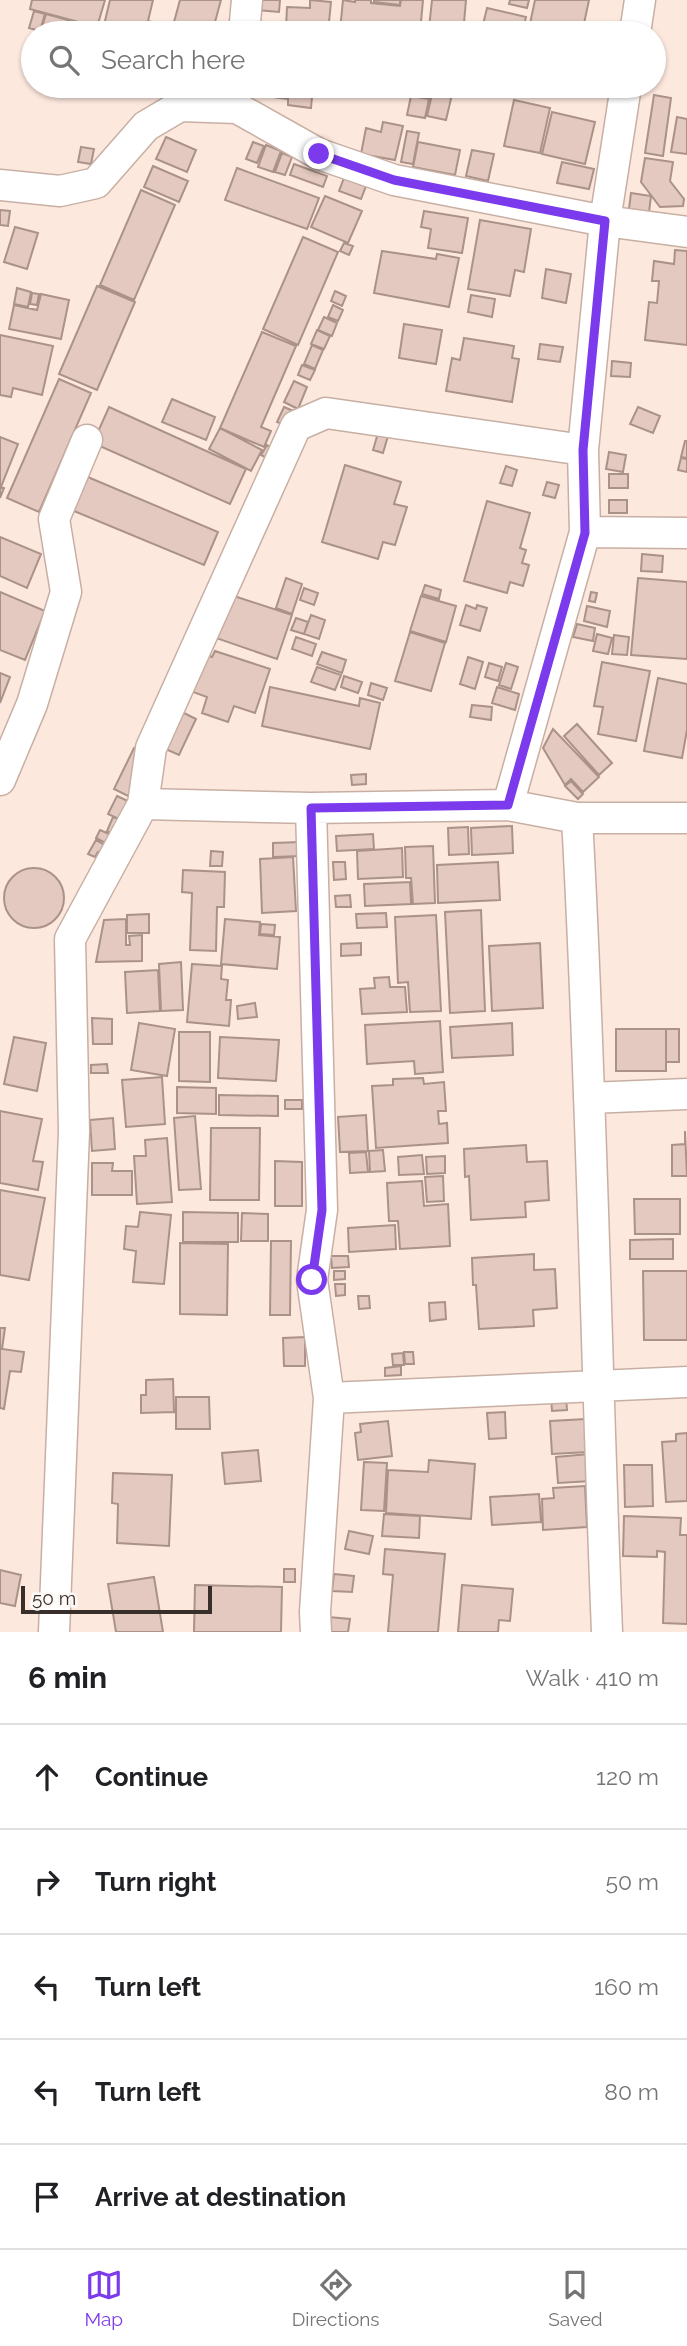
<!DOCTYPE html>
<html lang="en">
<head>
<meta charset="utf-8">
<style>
	:root { --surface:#fff; --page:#f6f6f6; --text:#202124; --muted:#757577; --line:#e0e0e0; --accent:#7c3aed }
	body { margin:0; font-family:Raleway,sans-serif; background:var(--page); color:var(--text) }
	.scale { position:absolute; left:21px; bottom:18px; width:191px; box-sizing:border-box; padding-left:7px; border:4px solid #382f2a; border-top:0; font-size:19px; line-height:24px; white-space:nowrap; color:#382f2a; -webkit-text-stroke:5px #fef9f7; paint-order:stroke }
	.stop { position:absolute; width:21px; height:21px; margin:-16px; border:5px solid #7c3aed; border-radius:50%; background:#fff }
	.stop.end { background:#7c3aed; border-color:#fff; box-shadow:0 2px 7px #0008 }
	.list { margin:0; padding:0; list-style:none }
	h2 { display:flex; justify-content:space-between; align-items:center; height:91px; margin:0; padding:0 28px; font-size:30px }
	h2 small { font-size:23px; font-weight:400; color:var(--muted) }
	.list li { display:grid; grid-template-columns:46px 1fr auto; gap:21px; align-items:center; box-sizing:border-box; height:105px; padding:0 28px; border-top:2px solid var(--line) }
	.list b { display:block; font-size:26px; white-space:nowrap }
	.list em { font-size:23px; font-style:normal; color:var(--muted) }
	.icon { flex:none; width:38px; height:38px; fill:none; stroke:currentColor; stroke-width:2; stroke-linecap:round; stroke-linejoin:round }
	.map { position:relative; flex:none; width:687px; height:1632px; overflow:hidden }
	.search { position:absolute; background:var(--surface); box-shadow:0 2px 5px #0004; left:21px; right:21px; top:21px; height:77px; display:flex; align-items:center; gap:18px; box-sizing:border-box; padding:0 24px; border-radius:38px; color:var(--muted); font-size:26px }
	.sheet { height:616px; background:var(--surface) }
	nav { display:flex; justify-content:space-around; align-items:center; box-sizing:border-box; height:98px; border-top:2px solid var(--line); background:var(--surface); font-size:19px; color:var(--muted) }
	nav a { display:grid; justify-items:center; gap:4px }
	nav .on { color:var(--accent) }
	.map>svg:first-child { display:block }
</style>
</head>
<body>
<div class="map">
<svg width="687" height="1632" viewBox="0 0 687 1632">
	<rect width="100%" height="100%" fill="#fde8de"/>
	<!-- building -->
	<path fill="#e3c9bf" stroke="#ab9289" stroke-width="2" d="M32,0H105L97,27L30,9Z
		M110,0H153L148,21L165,26L163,33H109L111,27L104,25Z
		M180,0H221L212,33H171Z
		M258,0H280L279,12L257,10Z
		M310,0L331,2L328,32L286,28L287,7L310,8Z
		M343,0L355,2V0H371V3L400,6L401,0H423L420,33H375L340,30Z
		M374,0H400V5L374,2Z
		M432,0H466L464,23H457V31L429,28Z
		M510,0H529L527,8L509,4Z
		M535,0H589L582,33H528Z
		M487,8L526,17L523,31L504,27L503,33H481Z
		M34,11L45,14L40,31L29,28Z
		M46,14L97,28L96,33H55L41,30Z
		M427,29L451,33H426Z
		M274,86H313L311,108L288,105V99L272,97Z
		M339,86H405V96L339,91Z
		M414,86H433L430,98L412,94Z
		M434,86H454L446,120L427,116Z
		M654,95L671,98L663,156L645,153Z
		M411,96L429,99L425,118L407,115Z
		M514,100L550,108L540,153L504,146Z
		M552,112L595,122L585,164L542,154Z
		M677,117L687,119V154L671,152Z
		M383,122L403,126L395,160L361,154L366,128L381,132Z
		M407,131L419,133L413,164L401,162Z
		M166,137L196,150L187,172L156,159Z
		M253,142L264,146L257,163L246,159Z
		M418,142L460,150L455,175L413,167Z
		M266,145L281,151L273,172L258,167Z
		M81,147L94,149L91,164L78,162Z
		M472,150L494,154L488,181L466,176Z
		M282,153L292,157L285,175L275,172Z
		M645,158L673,162L670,181L684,199L683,206L660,207L641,182Z
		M562,162L594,169L589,189L557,183Z
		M294,164L327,176L323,187L290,175Z
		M153,166L188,181L179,202L144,187Z
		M237,168L319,198L307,229L225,200Z
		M344,178L366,186L361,199L339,191Z
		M141,190L175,205L134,300L100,285Z
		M631,193L651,196L649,212L629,209Z
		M325,196L362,211L348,243L311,227Z
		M0,210L10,211L8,226L0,225Z
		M424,211L468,218L462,253L428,248L431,229L421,227Z
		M480,220L531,229L524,272L515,270L510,296L468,289Z
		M15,227L38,233L27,269L4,262Z
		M303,237L338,252L298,345L263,329Z
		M344,243L353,246L349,255L340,251Z
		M675,250L687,251V345L645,340L649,302L657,303L659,281H652L654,261L674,264Z
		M382,251L436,259L437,254L459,258L449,307L374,293Z
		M546,269L571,274L566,303L542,298Z
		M97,286L135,302L97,390L59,374Z
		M17,288L31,292L28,307L14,304Z
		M335,291L346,296L342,306L331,301Z
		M32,293L39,294L37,305L30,304Z
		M41,294L69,300L61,339L9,329L14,305L37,310Z
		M471,295L495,299L492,317L468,312Z
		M333,305L343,310L338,321L328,317Z
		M324,317L337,323L332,336L318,330Z
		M404,324L442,330L436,364L399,358Z
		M317,330L330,336L324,349L311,344Z
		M262,332L296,346L261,427L271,431L264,447L220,428Z
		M0,335L53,346L42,395L13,388L11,397L0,395Z
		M464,338L514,346L512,358L519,359L512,402L446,391L452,358L460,360Z
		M540,344L563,347L560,362L538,359Z
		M312,345L323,350L315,369L304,364Z
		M612,361L631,363L630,377L611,376Z
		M302,365L315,370L310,380L298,375Z
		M59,379L91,393L39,512L7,498Z
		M294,381L307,387L298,409L284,402Z
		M172,399L215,417L206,440L162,422Z
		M109,407L246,469L230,504L93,443Z
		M284,407L296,412L289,427L277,422Z
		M638,407L660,416L653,433L630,424Z
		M220,428L262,450L251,471L209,449Z
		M378,433L388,436L383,453L373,450Z
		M0,437L18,444L1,487L4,488L0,498Z
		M685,441H687V458L681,457Z
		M267,445L280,453L275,462L261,455Z
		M609,452L626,455L623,472L606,469Z
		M681,458L687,459V472L678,470Z
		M345,465L401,482L394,504L407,507L395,545L383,542L378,559L322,542Z
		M506,466L517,470L512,486L500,483Z
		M609,474H628V488H609Z
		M83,475L218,532L204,565L69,509Z
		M547,482L559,485L555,498L543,495Z
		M609,500H627V513H609Z
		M487,501L530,513L520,548L526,550L522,563L529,565L523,586L510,582L507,593L464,581Z
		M0,537L41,554L27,588L0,576Z
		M642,554L663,556L662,572L641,571Z
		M286,578L302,584L292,614L276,608Z
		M638,578L687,582V659L631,655Z
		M425,585L441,590L439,599L422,594Z
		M304,588L318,593L314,605L300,600Z
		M0,592L45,611L25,660L0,650Z
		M591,592L597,593L595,602L589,601Z
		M231,595L292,615L277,659L216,638Z
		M421,596L456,606L446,642L410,631Z
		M466,605L476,609L477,605L487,608L480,631L460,625Z
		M587,606L610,611L607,627L584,621Z
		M311,615L325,620L319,639L304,634Z
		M296,618L308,622L304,634L291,630Z
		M577,624L595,628L593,641L573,637Z
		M410,632L445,643L431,691L395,681Z
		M597,634L612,638L608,654L593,651Z
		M614,635L629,637L627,655L612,654Z
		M296,637L316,644L312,656L292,649Z
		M215,651L270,669L255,713L234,706L228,722L202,713L207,697L185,689L198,652L212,657Z
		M322,652L346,660L342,673L317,664Z
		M468,657L483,662L475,689L460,684Z
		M602,662L650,671L636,741L598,734L603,707L594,706Z
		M489,663L502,667L498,681L485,677Z
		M506,663L518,667L511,689L499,685Z
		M317,667L341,675L335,690L311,682Z
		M0,673L10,677L0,703Z
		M344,676L362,682L358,693L341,687Z
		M658,678L687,684V730L682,758L644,751Z
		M371,683L387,688L383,700L368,695Z
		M270,687L359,706L360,698L380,703L370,749L262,726Z
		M497,687L519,694L515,710L492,703Z
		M472,705L492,707L491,720L470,717Z
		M178,710L196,719L179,755L161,747Z
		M577,724L612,763L599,775L564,736Z
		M553,729L599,777L583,792L571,779L565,785L543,748Z
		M134,748L148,754L128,796L114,789Z
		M366,774V784L352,785L351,775Z
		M571,781L583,794L578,799L565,786Z
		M117,796L130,802L121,820L108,814Z
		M113,817L123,821L116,836L107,831Z
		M512,826L513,853L472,855L471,828Z
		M468,827L469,854L449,855L448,828Z
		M100,830L116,837L111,846L96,838Z
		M373,834L374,849L337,851L336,836Z
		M96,840L111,849L106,857L98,852L95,857L88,854Z
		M301,842L302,856L273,857V843Z
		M433,846L435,903L413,904L411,878H406L405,847Z
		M402,848L403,877L358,879L357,851Z
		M211,851L223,852L222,866H210Z
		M293,857L296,911L262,913L260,859Z
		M333,862H345L346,879L334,880Z
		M498,862L500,900L438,903L437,865Z
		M4 898a30 30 0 1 1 60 0a30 30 0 1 1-60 0Z
		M183,870L225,872L224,907H217L216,951L190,950L192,893L182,892Z
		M410,882L411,904L365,906L364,884Z
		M350,895L351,907H336L335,896Z
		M481,910L485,1011L450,1013L445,912Z
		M386,913L387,927L357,928L356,914Z
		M149,914V933H127V915Z
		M436,915L441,1011L410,1012L408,982L398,983L395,917Z
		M126,919V945H130L129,936L142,935V961L96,962L104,920Z
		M225,919L260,922L259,935L280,937L277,969L221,964Z
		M261,924L275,925L274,935L260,934Z
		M361,943V955L341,956V944Z
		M540,943L543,1008L492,1011L489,946Z
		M181,962L183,1010L161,1011L159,964Z
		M192,964L222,966L221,979L228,980L226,1000H231L229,1026L187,1022Z
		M158,970L160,1011L127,1013L125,972Z
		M389,977L390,987H405L407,1012L362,1014L360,989L375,988L374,978Z
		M255,1003L257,1017L238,1019L237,1006Z
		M92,1018L112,1019V1044H93Z
		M440,1021L443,1072L415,1074L414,1061L367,1064L365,1025Z
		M139,1023L175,1029L167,1076L131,1070Z
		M512,1023L513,1055L452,1058L450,1027Z
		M616,1029H666V1071H616Z
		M666,1029H679V1062H666Z
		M179,1032H210V1082L179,1081Z
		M14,1037L46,1043L37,1091L4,1084Z
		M220,1037L279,1040L276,1081L218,1078Z
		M107,1064L108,1073H91V1065Z
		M162,1077L165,1124L126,1127L122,1080Z
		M423,1078L424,1084L444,1082L446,1111H438L439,1124L447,1123L448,1143L376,1148L372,1086L393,1085V1079Z
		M177,1087L216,1088V1114L177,1113Z
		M219,1095L278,1096V1116L219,1115Z
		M285,1100H302V1109H285Z
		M0,1111L42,1119L33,1161L43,1162L38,1190L0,1183Z
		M366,1115L368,1151L340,1152L338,1117Z
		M195,1116L201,1189L179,1190L174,1118Z
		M113,1118L115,1149L92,1151L90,1120Z
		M211,1128H260L259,1200H210Z
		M685,1131L687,1176H672V1145L685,1144Z
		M167,1138L172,1202L137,1204L134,1156H146L145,1140Z
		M526,1145L527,1162L547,1161L549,1200L525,1202L526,1217L471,1220L469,1176L465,1177L464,1149Z
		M383,1150L385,1171L370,1172L369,1151Z
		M366,1152L368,1172L350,1173L349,1153Z
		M422,1155L424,1174L399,1175L398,1157Z
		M445,1156V1173L427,1174L426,1157Z
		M275,1161L302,1162V1206H275Z
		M92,1163H113L112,1171H132V1195H92Z
		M443,1176L444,1201L427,1202L425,1177Z
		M422,1181L424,1206L448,1204L450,1246L400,1249L398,1221H389L387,1183Z
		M0,1190L45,1198L29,1280L0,1275Z
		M634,1199H680V1234H635Z
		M140,1212L171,1215L164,1284L133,1282L136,1251L124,1249L126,1226L138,1227Z
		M183,1212L238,1213V1242H183Z
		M242,1213L268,1214V1241H241Z
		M395,1225L396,1249L349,1252L348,1228Z
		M673,1239V1259H630V1240Z
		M271,1241H291L290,1315H270Z
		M180,1243L228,1244L227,1315L180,1314Z
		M534,1254V1270L555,1269L557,1308L533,1310L534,1326L479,1329L476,1285H473L472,1258Z
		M331,1256H348L349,1267L332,1268Z
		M334,1271H345V1279L334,1280Z
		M643,1271H687V1340H644Z
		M335,1284H345V1295L336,1296Z
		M358,1296H369L370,1308L359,1309Z
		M445,1302L446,1319L430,1321L429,1303Z
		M0,1328H5L2,1349L24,1352L21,1372L10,1371L4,1409L0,1408Z
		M305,1337V1366H284L283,1338Z
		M404,1352H413L414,1364H405Z
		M403,1353L404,1365H393L392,1354Z
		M401,1366V1375L385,1376V1368Z
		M173,1379L174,1412L141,1413V1395H146V1380Z
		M566,1396L567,1410L552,1411L551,1397Z
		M176,1397H209L210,1429H176Z
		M505,1412L506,1438L489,1439L487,1413Z
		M586,1419L588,1452L552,1454L550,1421Z
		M388,1421L392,1456L358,1460L355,1433L361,1432L360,1424Z
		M687,1433V1501L666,1502L662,1442L676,1441V1434Z
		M258,1450L261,1481L225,1484L222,1453Z
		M589,1454L591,1481L558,1483L556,1457Z
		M429,1460L475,1464L471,1519L386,1513L388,1470L428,1472Z
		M364,1462L387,1463L384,1511L361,1510Z
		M624,1465H652L653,1506L625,1507Z
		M113,1473L172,1475L169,1546L117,1543L118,1504L112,1503Z
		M585,1486L587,1527L543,1530L542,1499L554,1498L553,1488Z
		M539,1494L541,1522L492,1525L490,1497Z
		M384,1514L420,1516L419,1538L382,1536Z
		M624,1516L681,1518L680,1535H687V1624L663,1623L665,1552L657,1551V1557L623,1556Z
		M349,1531L373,1536L369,1554L345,1549Z
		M385,1549L445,1554L438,1632H388L393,1575L383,1574Z
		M284,1569H295V1582H284Z
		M0,1570L21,1575L15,1606L0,1603Z
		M334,1574L354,1576L352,1592L332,1591Z
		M154,1577L163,1632H116L108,1584Z
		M195,1585L282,1587L281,1632H194Z
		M462,1585L513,1589L510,1621L499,1620L498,1632H458Z
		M328,1617L350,1619L348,1632H327Z"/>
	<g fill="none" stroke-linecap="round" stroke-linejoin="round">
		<!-- street casing -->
		<g stroke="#c8afa3" stroke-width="33">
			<path id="street" d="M244,33L247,0
				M635,33L640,0
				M0,185L60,191L96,183L146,126L180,106L237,108L319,154L394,180L605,221L687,232
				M585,532L687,533
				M0,780L32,704L66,592L54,519L87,440
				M143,804L151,748L296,426L326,413L583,450
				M508,805L585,532L583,450L605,221L626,86
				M311,808L322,1210L312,1280L329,1398L315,1612L316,1632
				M577,818C592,1089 596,1361 607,1632
				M589,1098L687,1094
				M329,1398L687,1382
				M54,1632L74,1132L70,939L143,804L311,808L508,805L577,818H687"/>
		</g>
		<!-- street -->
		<use href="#street" stroke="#fff" stroke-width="30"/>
	</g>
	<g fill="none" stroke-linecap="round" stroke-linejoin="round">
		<!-- route -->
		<path stroke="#7c3aed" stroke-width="9" d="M312,1280L322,1210L311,808L508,805L585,533L583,450L605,221L394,180L319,154"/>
	</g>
</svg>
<div class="scale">50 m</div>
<div class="stop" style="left:312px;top:1280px"></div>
<div class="stop end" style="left:319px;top:154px"></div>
<div class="search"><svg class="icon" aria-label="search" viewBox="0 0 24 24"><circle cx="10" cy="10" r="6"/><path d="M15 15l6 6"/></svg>Search here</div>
</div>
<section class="sheet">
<h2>6 min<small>Walk · 410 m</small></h2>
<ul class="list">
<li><svg class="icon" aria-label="ahead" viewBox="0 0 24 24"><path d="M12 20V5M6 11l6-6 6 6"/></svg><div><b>Continue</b></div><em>120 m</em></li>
<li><svg class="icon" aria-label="right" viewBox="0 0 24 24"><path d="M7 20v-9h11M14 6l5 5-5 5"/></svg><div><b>Turn right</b></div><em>50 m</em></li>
<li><svg class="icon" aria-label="left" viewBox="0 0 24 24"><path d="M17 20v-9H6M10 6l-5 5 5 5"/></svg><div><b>Turn left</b></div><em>160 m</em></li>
<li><svg class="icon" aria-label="left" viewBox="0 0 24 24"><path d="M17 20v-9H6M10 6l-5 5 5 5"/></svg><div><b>Turn left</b></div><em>80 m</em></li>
<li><svg class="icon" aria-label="arrive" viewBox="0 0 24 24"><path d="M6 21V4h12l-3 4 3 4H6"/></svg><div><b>Arrive at destination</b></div></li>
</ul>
</section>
<nav>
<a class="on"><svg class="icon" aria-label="map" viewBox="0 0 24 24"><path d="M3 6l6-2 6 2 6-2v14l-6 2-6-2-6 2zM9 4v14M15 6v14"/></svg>Map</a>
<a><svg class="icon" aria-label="directions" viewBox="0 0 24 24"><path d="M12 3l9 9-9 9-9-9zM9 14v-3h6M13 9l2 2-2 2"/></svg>Directions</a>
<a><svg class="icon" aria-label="saved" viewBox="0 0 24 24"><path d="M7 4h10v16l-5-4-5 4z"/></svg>Saved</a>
</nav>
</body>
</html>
